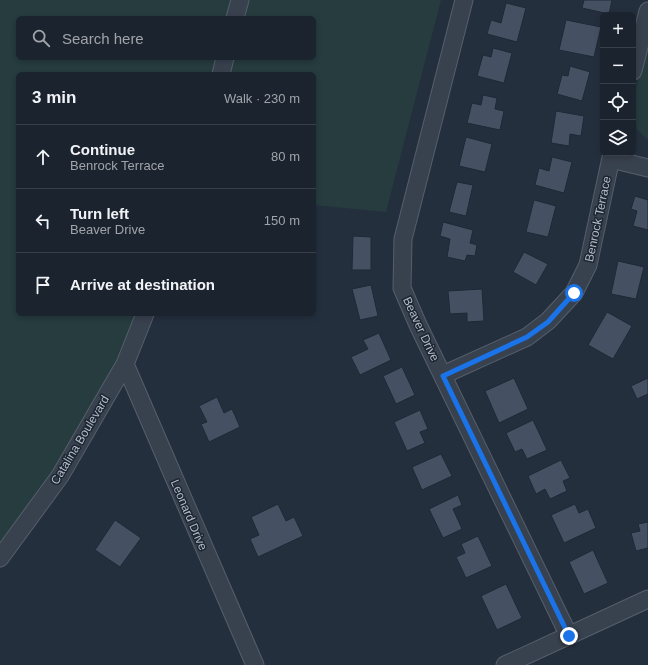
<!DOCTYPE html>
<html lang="en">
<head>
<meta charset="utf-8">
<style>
	:root { --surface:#1b232e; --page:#242b36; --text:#f1f3f6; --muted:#a0a4aa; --line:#39404a }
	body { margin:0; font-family:Helvetica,sans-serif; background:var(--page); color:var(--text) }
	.controls { position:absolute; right:12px; top:12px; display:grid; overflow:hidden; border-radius:6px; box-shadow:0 2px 6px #0003 }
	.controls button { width:36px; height:36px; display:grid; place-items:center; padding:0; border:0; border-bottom:1px solid var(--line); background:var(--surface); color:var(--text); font:20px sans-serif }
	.stop { position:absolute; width:12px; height:12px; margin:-9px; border:3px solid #1a73e8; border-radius:50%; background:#fff }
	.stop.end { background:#1a73e8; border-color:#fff; box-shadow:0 1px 4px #0008 }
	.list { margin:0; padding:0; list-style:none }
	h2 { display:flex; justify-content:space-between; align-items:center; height:52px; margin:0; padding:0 16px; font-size:17px }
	h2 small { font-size:13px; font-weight:400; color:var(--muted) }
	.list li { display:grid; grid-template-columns:26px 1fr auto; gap:12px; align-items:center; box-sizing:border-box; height:64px; padding:0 16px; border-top:1px solid var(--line) }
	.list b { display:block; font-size:15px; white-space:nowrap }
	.list p { margin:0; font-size:13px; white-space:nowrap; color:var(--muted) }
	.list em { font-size:13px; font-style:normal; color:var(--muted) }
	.icon { flex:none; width:22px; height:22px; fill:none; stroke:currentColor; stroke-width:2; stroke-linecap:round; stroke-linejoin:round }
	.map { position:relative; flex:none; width:648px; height:665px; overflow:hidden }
	.search { position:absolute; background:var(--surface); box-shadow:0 2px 6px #0003; left:16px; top:16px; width:300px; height:44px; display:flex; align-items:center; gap:10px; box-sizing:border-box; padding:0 14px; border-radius:6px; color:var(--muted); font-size:15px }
	.panel { position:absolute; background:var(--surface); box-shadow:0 2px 6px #0003; left:16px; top:72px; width:300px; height:244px; border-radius:6px }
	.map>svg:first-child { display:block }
</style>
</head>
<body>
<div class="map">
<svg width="648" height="665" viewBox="0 0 648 665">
	<rect width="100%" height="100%" fill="#242f3e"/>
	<!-- green -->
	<path fill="#263c3f" d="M0,0H233L228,18H18V58H218L214,74H18V314H138L120,358L116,359L118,363L54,471L0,544Z
		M247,0H441L386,212L314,205V74H228L232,58H314V18H242Z
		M648,42V140L637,130L633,99Z"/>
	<!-- building -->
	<path fill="#455162" stroke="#1f2835" d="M584,0H612L609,14L582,8Z
		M506,3L526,8L517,42L487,34L491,20L501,23Z
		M566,20L601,27L594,57L559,50Z
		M493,48L512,53L504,83L477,76L483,55L491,57Z
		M570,66L590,72L582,101L557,94L562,75L568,76Z
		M483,95L497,98L495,109L504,111L500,130L467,123L472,103L481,105Z
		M556,111L584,116L581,136L570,134L569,146L551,143Z
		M466,137L492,144L485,172L459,166Z
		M552,157L572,162L564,193L535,185L539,168L549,171Z
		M457,182L473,185L466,216L449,212Z
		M635,196L648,200V230L633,226L637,211L631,209Z
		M534,200L556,206L548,237L526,232Z
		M443,222L473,230L470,243L477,245L475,256L467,255L465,261L447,257L450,239L440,236Z
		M353,236L371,237V270H352Z
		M524,252L548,264L536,285L513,272Z
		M618,261L644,267L636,299L611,294Z
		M371,285L378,316L360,320L352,289Z
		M482,289L484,321L467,322V313L450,314L448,291Z
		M607,312L632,326L613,359L588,345Z
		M379,333L391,360L360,375L351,357L368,349L363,340Z
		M402,367L415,395L396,404L383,376Z
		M514,378L528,409L499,423L485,391Z
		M648,378V394L637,399L631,386Z
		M217,397L224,413L232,409L240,427L209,442L201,424L207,422L199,406Z
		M420,410L428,429L420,432L425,443L407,451L394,422Z
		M533,420L547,450L527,459L522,449L515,452L506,433Z
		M441,454L452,476L422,490L412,467Z
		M561,460L570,478L563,481L567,491L550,499L545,489L536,494L528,476Z
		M458,495L462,505L453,509L462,529L443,538L429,509Z
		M278,504L286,521L294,517L303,536L258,557L250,539L259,535L251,517Z
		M575,504L579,513L588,509L596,528L564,543L551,515Z
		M115,520L141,538L120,567L95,550Z
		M648,522V548L636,551L631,533L640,531L638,524Z
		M478,536L492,566L466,578L456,557L465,553L461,544Z
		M593,550L608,583L584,594L569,562Z
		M506,584L522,618L497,630L481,596Z"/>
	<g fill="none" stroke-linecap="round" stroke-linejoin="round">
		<!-- minor casing -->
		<g stroke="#565f6c" stroke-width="19">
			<path id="minor" d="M464,0L403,239L402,288L418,325L569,636
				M235,18L240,0
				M633,71L648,11
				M221,74L225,58
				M611,159L648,168
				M125,364L255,665
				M443,375L527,337L548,321L574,293L588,265L612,153
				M0,558L60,476L125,364L145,314
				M505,665L648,599"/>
		</g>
		<!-- minor -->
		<use href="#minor" stroke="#38414e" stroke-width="17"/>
	</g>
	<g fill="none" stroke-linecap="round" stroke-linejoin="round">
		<!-- route -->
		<path stroke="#1a73e8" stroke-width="5" d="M569,636L443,376L527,337L548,322L574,293"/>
	</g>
	<g text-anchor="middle" stroke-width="3" stroke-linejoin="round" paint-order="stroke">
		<!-- street labels -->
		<g font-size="12" fill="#b4bcc9" stroke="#1d2633">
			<text transform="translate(598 219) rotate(-78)" y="4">Benrock Terrace</text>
			<text transform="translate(421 329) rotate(65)" y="4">Beaver Drive</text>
			<text transform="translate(80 440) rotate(-59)" y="4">Catalina Boulevard</text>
			<text transform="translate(189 515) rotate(67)" y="4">Leonard Drive</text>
		</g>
	</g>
</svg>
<div class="controls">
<button>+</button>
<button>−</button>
<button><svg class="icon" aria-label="locate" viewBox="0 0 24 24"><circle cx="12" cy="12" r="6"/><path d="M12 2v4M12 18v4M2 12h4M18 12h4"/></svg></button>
<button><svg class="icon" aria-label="layers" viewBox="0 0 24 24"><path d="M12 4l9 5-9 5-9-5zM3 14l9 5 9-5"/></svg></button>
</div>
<div class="stop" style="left:574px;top:293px"></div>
<div class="stop end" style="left:569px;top:636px"></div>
<div class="search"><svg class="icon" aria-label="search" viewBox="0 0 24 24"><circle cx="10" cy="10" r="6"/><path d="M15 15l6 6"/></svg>Search here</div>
<section class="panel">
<h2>3 min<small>Walk · 230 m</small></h2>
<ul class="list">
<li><svg class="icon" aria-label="ahead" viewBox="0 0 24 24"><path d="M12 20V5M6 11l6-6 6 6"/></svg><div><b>Continue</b><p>Benrock Terrace</p></div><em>80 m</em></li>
<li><svg class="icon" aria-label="left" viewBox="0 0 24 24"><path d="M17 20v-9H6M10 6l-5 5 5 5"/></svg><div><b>Turn left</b><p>Beaver Drive</p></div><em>150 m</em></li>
<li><svg class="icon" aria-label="arrive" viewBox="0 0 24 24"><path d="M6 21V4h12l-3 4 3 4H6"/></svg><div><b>Arrive at destination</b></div></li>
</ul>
</section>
</div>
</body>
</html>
